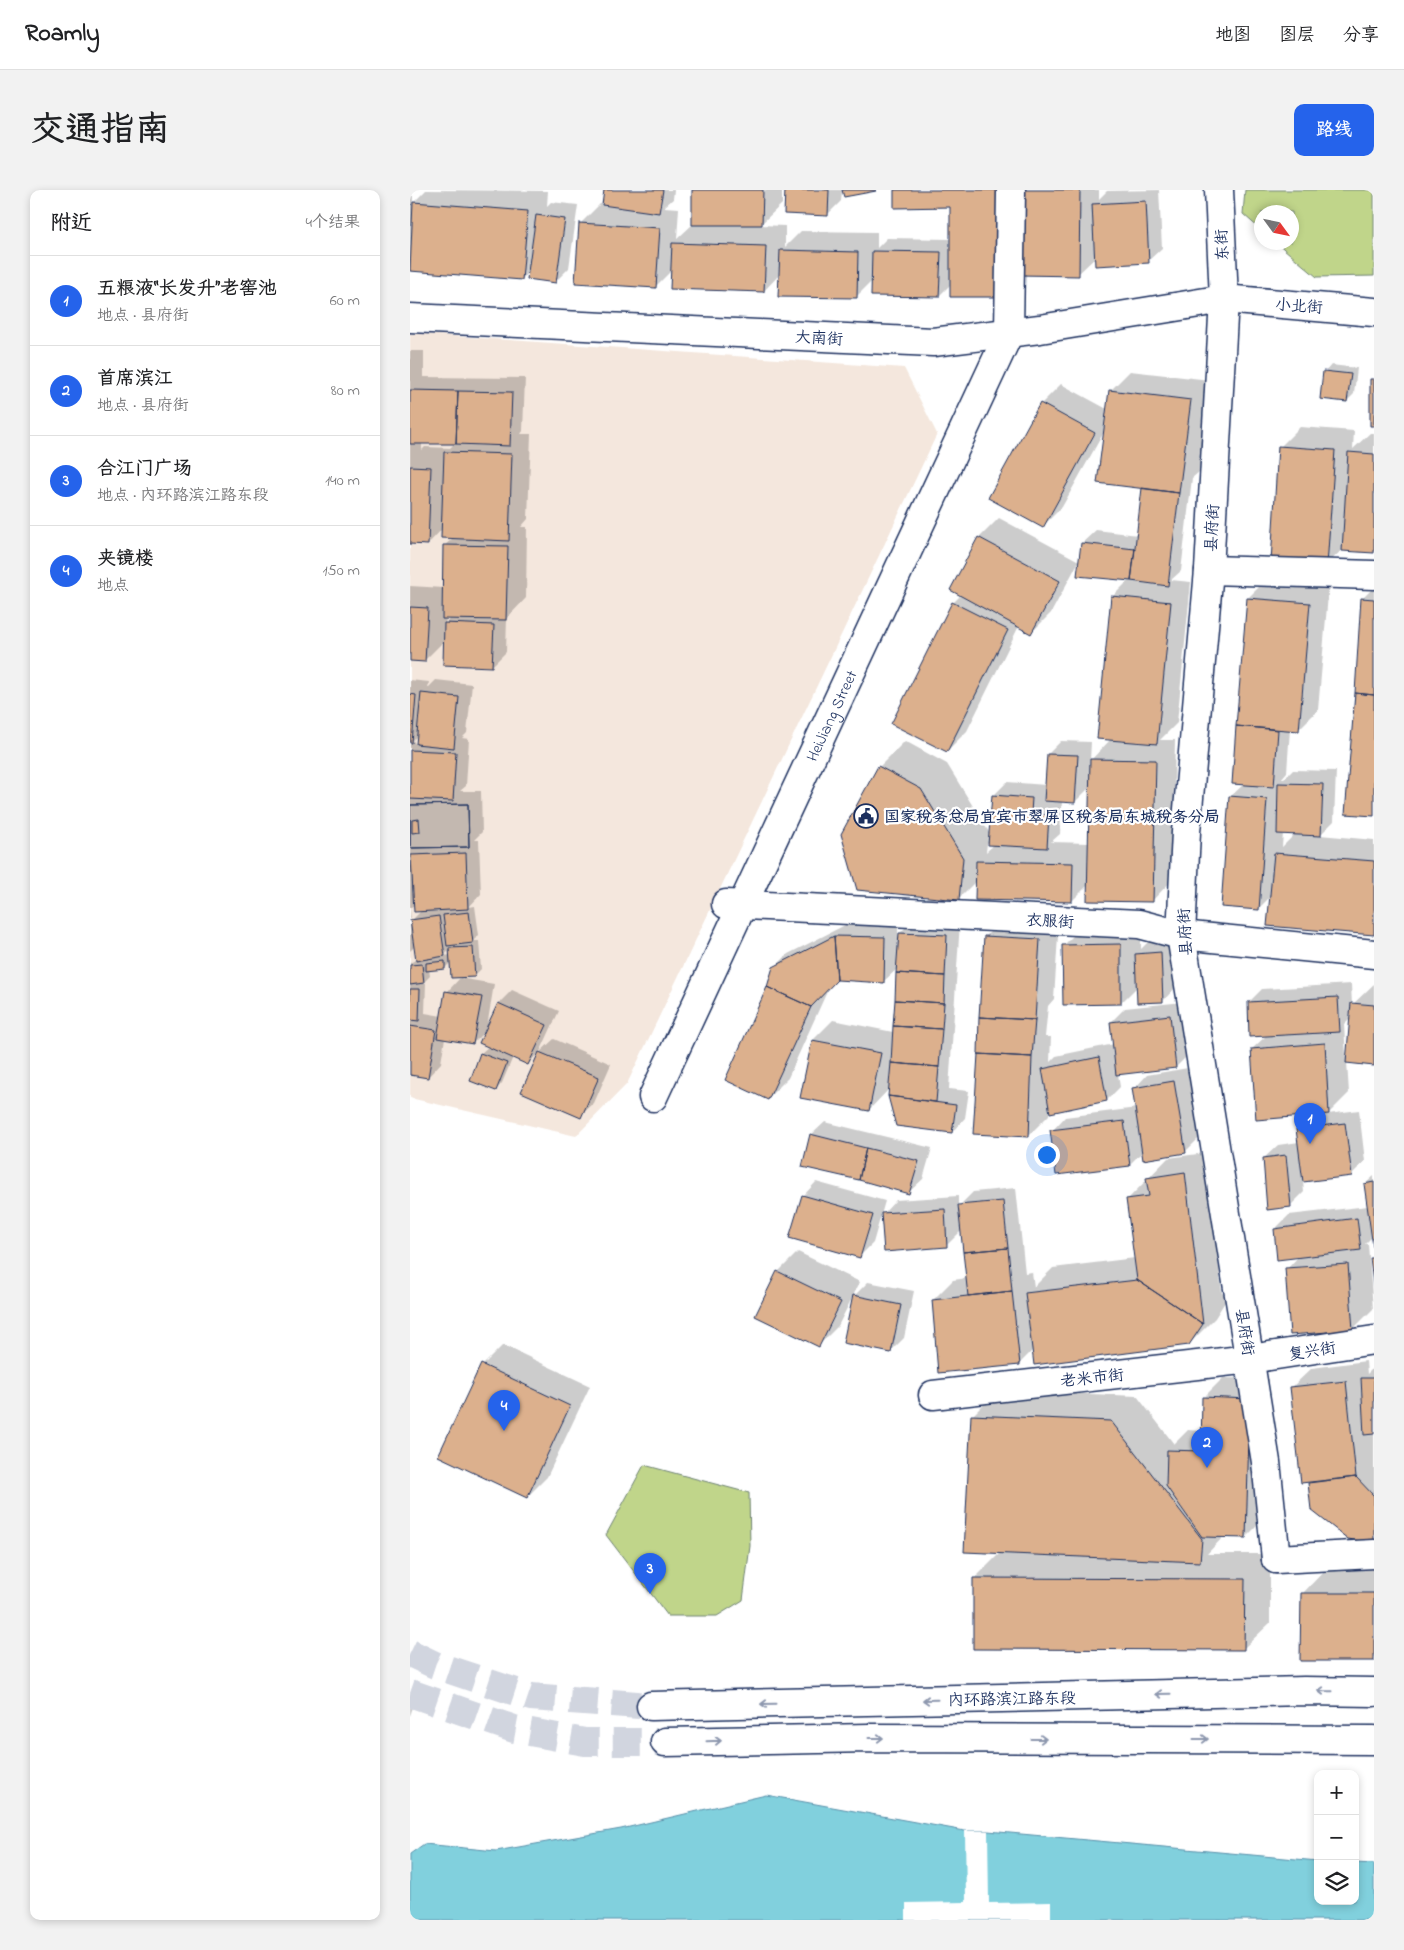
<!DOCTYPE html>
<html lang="zh">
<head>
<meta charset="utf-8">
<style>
	:root { --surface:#fff; --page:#f2f2f2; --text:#202124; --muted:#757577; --line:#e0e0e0; --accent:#2563eb }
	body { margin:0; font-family:"Indie Flower","LXGW WenKai TC",sans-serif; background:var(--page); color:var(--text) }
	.controls { position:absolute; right:15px; bottom:15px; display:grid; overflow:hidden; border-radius:10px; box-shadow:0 2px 8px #0003 }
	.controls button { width:45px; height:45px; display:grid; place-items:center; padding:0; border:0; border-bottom:1px solid var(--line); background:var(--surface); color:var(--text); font:25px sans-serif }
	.compass { position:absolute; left:844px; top:15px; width:45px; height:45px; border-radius:50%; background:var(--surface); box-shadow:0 2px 8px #0003; rotate:123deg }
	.you { position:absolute; left:636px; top:964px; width:18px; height:18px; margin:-12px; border:4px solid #fff; border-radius:50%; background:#1a73e8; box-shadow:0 0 0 8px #1a73e833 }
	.badge { display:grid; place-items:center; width:32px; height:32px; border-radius:50%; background:var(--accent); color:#fff; font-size:16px; font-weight:700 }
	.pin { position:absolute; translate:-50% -41px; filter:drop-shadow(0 1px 2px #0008) }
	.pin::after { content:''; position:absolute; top:26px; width:18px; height:15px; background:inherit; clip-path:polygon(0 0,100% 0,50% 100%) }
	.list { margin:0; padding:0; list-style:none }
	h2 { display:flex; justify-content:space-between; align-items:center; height:65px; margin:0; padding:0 20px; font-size:21px }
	h2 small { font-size:16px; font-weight:400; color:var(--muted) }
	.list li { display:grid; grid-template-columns:32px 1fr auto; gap:15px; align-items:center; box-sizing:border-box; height:90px; padding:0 20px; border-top:1px solid var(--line) }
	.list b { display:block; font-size:19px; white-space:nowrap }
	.list p { margin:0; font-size:16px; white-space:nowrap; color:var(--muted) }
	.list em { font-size:16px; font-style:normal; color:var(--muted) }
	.icon { flex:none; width:28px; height:28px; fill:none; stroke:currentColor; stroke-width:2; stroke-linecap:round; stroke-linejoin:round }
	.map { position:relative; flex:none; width:964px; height:1730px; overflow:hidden; border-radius:10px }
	header { display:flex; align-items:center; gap:30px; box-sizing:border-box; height:70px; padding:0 25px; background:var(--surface); border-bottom:1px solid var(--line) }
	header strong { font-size:24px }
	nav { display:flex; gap:28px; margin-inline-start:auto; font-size:18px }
	.intro { display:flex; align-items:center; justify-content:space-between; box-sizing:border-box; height:120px; padding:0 30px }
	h1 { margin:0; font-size:35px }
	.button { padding:12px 22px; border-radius:10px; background:var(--accent); color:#fff; font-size:18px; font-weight:700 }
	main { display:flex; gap:30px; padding:0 30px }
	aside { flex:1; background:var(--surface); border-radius:10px; box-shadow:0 2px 8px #0003 }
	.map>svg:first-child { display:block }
</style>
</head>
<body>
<header>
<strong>Roamly</strong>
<nav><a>地图</a><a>图层</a><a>分享</a></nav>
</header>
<div class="intro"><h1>交通指南</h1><a class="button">路线</a></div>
<main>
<aside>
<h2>附近<small>4个结果</small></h2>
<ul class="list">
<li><span class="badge">1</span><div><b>五粮液“长发升”老窖池</b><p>地点 · 县府街</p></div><em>60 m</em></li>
<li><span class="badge">2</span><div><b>首席滨江</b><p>地点 · 县府街</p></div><em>80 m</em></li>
<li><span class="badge">3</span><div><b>合江门广场</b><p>地点 · 内环路滨江路东段</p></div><em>140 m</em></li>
<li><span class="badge">4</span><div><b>夹镜楼</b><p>地点</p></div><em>150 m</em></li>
</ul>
</aside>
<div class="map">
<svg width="964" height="1730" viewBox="0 0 964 1730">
	<rect width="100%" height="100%" fill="#fff"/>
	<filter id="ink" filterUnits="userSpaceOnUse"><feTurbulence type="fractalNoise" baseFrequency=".02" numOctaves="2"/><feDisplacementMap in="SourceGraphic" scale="10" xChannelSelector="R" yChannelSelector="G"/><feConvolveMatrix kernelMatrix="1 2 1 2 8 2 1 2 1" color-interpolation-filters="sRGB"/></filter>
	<g filter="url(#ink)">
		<!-- built -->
		<path fill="#f4e7dd" d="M0,143L494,178L527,244L217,894L166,946L0,908Z"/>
		<!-- green -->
		<path fill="#c0d58a" stroke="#6e8274" d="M835,0H964V86L907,87L867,53L882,52V22H852L851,40L833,24Z
			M234,1275L339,1303L340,1356L333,1410L307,1426H258L196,1345Z"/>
		<!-- water -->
		<path fill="#81d0dd" stroke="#5890aa" d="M356,1605L555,1641H578L908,1671V1711H945V1673L964,1674V1730H0V1664L14,1654L86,1661L211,1639Z"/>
		<!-- pier -->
		<path fill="#fff" d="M555,1641H578L579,1713L641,1712V1730H496V1713L556,1712Z"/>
		<!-- shadow -->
		<path fill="#0003" fill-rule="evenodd" d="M16,0L138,1L137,16L141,12L168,15L159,78L146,91L119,81L112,89L0,80V6H3V13Z
			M195,0H264L263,9L254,17L269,18L267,49L283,34V0H372V14L350,35L375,36V57L391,41L467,42V58L477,48L541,49V16L486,0H689V9L697,1L749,0L752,58L738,71L686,67L668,84L613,83L541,94L529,106L462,91L446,107L370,84L354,101L262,80L246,96L170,34L190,14H193Z
			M376,0H432L431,11L417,25Z
			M0,161H14V187L115,188L113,241L111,244H121L118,329L111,337H117L116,408L97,428L96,462L82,476L35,450L14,471L0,470V396L34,398V356L43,348L32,339L18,354L0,353ZM12,253L44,254L40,258L15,257L12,260ZM36,428H41L35,434Z
			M921,175L947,178L944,204L937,211L915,182Z
			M720,181L800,190L789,282L782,288L771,381L761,390L781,392L767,533L750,550H765L762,690L742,711L679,694L662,711L567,690L548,709L469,577L495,551L537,574L580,644L583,606L597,592L636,595L638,564L651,551L681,552L680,571L701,549L702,407L719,390L672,353L686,340L728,345L734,297L695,240L652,317L632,337L631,214L651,194L697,219L700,201ZM681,596L679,653L641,652L650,644L652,611L665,612ZM577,653L585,654L576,662Z
			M890,237L944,241L943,259L960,243H964V362L934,358L916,375L870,257Z
			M589,328L669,371L641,423L621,443L609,436L557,541L537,561L543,413L551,405L569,348Z
			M858,388L919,393L908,520L888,540L880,539L877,582L871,589H874L883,580L926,581L924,631L910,645L964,650V744L861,706L849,718L820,607L834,594L827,536L838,408ZM873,643L885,644L872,657Z
			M964,397V625L952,409Z
			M0,490L19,492L18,498L26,490L62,494L57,543L52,548L59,549L56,596L50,601H71L72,642L64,650H69L71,704L59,717L65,716L69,745L63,751H69L71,779L64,786L41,772L35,778L19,779L20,786L13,793H16L15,823L32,826L37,802L50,788L84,794L77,837L89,813L102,800L149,821L131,860L118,874L103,867L92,893L86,900L61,890L71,863L79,856L77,839L63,853L35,848L31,873L18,887L0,884V831L2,829H0V773L7,769L5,756L0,761ZM8,545V551L5,554L3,550ZM5,714L12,720L1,731L0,718ZM40,759V765L34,766Z
			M595,727L649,730L644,809L638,816L635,847H641L640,872L646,866L704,854L701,832L715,818L773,812L779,864L766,877L708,884L710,897L697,910L639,922V925L619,945L575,747Z
			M503,730L550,732L539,899L559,901L555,928L542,942L487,935L479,899L459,920L392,907L403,850L423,830L483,842L488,778L473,792L427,789L420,795L378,888L358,908V797L364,778L378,764L439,733L488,734V745Z
			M674,735H731V759L740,750L764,749L766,797L753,811L728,796L711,813L654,755Z
			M941,794L942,815L964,794V875L937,872L939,903L918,924L949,920L955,971L941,985L893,991L894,1002L880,1016L854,968L868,955L889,952L888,939L903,924L842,859L857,845L839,812L852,799ZM941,828L938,867H936L934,835Z
			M144,849L201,874L184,913L170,926L113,901L130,862Z
			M778,878L789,948L775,962L733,961L720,974L642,941L655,927L727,918L724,899L737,885Z
			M415,932L522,958L513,989L499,1002L401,945Z
			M795,963L812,1103L818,1107L805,1128L779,1154L623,1160L609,1174L523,1110L543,1090L557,1088L552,1040L536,1056L473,1024L486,1010L548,1006V1017L563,1002L606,998L615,1083L622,1082L624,1097L643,1078L725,1068L717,1010L758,968Z
			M964,986V1052L963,1046L955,1054H958L963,1119L943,1139L877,1079L889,1066L865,1039L879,1025L958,1016L955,994Z
			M406,992L475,1011L463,1053L450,1066L393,1006Z
			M388,1062L450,1092L428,1136L408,1156L368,1082Z
			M458,1092L504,1101L494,1148L480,1162L444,1106Z
			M93,1155L180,1196L137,1287L117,1307L73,1175Z
			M956,1171L957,1184L964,1177V1351L902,1319L899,1291L881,1198L902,1178Z
			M813,1188L859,1189L856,1327L836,1347L814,1346L797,1364H860V1433L834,1458L564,1389L591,1362L562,1226L588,1200L727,1206L764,1254L778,1240L792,1241L793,1208Z
			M918,1377L964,1378V1470L893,1403Z
			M0,1508L3,1517L0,1526Z"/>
		<!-- building -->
		<path fill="#dcb08d" stroke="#1b2f5e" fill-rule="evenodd" d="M194,0H253L249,23L192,15Z
			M282,0H353L352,35H282Z
			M375,0H419L418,26L374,24Z
			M432,0H465L466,1L434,7Z
			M484,0H591V107H540V17L484,18Z
			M611,0H670L669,86L610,85Z
			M736,11L739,73L685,76L682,14Z
			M3,12L118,21L112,90L0,81Z
			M126,25L155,29L146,93L117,89Z
			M169,33L250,38L246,98L165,93Z
			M262,53L356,56L354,102L260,99Z
			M370,60L448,62L447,108L368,107Z
			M462,61L531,62L529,107L461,106Z
			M913,181L941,184L937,212L910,209Z
			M960,189H964V236H960Z
			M0,200L48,201L46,254H0Z
			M699,200L781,210L769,303L687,293Z
			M48,201L102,202L100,256L46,254Z
			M630,213L685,243L633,338L578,308Z
			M868,256L925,260L917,376L861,372Z
			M34,262L102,264L99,351L31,348Z
			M938,262L964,264V363L932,361Z
			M0,276L21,277L18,355L0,354Z
			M732,298L769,303L758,396L721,391Z
			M568,347L650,391L621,444L540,400Z
			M671,353L725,359L721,391L667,386Z
			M33,355L98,356L96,430L32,429Z
			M701,406L761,412L747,554L687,549Z
			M837,408L900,413L889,541L826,536Z
			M951,408L964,409V505L945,503Z
			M542,412L598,440L537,562L481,534Z
			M0,417L18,418L15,472L0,471Z
			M34,433L84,435L82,477L33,475Z
			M11,503L49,507L44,558L6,554Z
			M945,503L964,505V626L935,624Z
			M0,504L6,505L2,553H0Z
			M826,536L868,540L864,597L822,594Z
			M0,560L46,562L43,611L0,609Z
			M637,564L668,565L665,613L634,611Z
			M680,569L746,570L743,712L677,711Z
			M468,576L511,599L553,668L549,710L447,700L431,644Z
			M868,593L913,594L911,646L867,644Z
			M582,605L622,608L621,623L639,625L637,658L578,655Z
			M819,606L857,609L849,720L811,717Z
			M58,614L59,657L0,658V615ZM9,629L10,642L2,643V630Z
			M58,614L59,657L0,658V615Z
			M56,663L58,719L4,722L1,665Z
			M864,663L964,671V745L857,736Z
			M566,671L663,673L662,712L565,710Z
			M59,722L63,753L37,756L33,725Z
			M29,726L35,766L6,771L0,730Z
			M489,743L537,745L535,786L486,783Z
			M424,746L475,747L474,793L427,790Z
			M424,746L427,790L401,817L357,797L363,777Z
			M574,746L630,749L625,830L569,827Z
			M711,754V814L653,815L652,755Z
			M63,757L65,787L41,788L39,758Z
			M751,762L753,812L727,813L725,764Z
			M35,771V779L16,781V773Z
			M12,774L14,793L0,795V775Z
			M486,783L535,786L534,813L485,810Z
			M357,797L401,817L358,910L315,890Z
			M0,799H10L9,831L0,830Z
			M35,801L72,807L63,854L27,848Z
			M928,807L930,842L839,847L838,812Z
			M485,810L534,813L532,839L483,836Z
			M88,813L137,835L118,875L69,853Z
			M941,813L964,815V876L936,873Z
			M760,825L766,878L706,885L700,832Z
			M569,827L625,830L622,867L568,864Z
			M0,836L26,840L18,888L0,885Z
			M483,836L532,839L529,877L481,873Z
			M402,850L471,863L459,921L390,908Z
			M915,853L919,924L846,930L841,859Z
			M129,862L189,887L171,928L111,902Z
			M70,863L97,873L86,901L60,891Z
			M568,864L622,867L619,947L563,944Z
			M689,867L697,911L640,923L632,879Z
			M481,873L529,877L526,912L478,906Z
			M764,891L776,963L733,970L722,898Z
			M478,906L546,915L542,943L486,936Z
			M714,931L720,976L646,985L640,940Z
			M935,933L942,986L893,992L886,939Z
			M400,944L456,958L449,990L392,977Z
			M456,958L509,971L499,1004L449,990Z
			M876,965L881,1017L857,1020L853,968Z
			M775,982L793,1134L727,1090L716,1009L739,1006L736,988Z
			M964,992V1057H963L954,994Z
			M392,1005L463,1025L450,1068L379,1048Z
			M593,1011L598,1058L553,1062L548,1015Z
			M535,1019L537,1057L474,1062L471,1023Z
			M947,1028L951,1060L867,1070L864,1039Z
			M598,1058L602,1101L558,1106L553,1062Z
			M960,1068H964V1101Z
			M938,1074L943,1140L880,1145L875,1078Z
			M367,1081L431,1112L409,1157L345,1126Z
			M727,1090L793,1134L779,1155L624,1175L615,1103Z
			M602,1101L610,1175L528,1183L522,1110Z
			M443,1105L491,1115L481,1163L433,1153Z
			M71,1174L160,1216L117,1308L28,1266Z
			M951,1188H964V1244L954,1245Z
			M936,1191L946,1287L891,1293L880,1197Z
			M792,1207L840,1209L836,1348L792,1347L756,1296L757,1260L791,1261Z
			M561,1225L701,1231L792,1349L790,1372L554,1362Z
			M946,1287L964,1306V1353L938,1349L901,1320L898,1293Z
			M563,1388L835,1389L834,1460L563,1459Z
			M891,1403H964V1471H890Z"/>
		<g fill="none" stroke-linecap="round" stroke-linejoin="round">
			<!-- secondary-tunnel -->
			<path stroke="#d1d5df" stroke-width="28" stroke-dasharray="28 14" stroke-linecap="butt" d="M0,1463L25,1475L121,1507L241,1516
				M0,1503L104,1539L175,1552H255"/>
			<!-- street casing -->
			<g stroke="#1b2f5e" stroke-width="31">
				<g id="street">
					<path d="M799,380L964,385"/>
					<path d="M316,714L729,734L771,745L964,764"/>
					<path id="s1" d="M243,907L599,143L601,0"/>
					<path d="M523,1205L840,1169L964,1150"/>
					<path d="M866,1369L964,1364"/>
				</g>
			</g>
			<!-- secondary casing -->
			<g stroke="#1b2f5e" stroke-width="31">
				<path id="secondary" d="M809,0L814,109L799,380L776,642L771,745L856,1272L866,1369
					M241,1516L894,1501L964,1502
					M255,1552L459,1548L964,1550"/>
			</g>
			<!-- primary casing -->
			<g stroke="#1b2f5e" stroke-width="31">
				<path id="primary" d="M0,128L523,152L630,139L814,109L964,122"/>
			</g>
			<!-- street -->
			<use href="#street" stroke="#fff" stroke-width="28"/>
			<!-- secondary -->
			<use href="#secondary" stroke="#fff" stroke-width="28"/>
			<!-- primary -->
			<use href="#primary" stroke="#fff" stroke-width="28"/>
		</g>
		<!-- one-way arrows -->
		<defs><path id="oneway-shaft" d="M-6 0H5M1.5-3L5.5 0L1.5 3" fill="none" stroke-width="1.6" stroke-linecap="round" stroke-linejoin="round" transform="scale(1.25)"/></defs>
		<g stroke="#8d97ae">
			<use href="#oneway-shaft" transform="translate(915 1501) rotate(-179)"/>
			<use href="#oneway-shaft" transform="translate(753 1504) rotate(179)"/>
			<use href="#oneway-shaft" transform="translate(520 1510) rotate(179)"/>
			<use href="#oneway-shaft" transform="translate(358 1514) rotate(179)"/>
			<use href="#oneway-shaft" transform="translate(466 1548)"/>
			<use href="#oneway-shaft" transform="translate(629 1549)"/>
			<use href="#oneway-shaft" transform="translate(791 1549)"/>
			<use href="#oneway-shaft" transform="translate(304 1551) rotate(-2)"/>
		</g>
	</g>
	<!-- icons -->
	<defs>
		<g id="civic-ring" transform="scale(1.25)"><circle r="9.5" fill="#fff" stroke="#1b2f5e" stroke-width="1.5"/><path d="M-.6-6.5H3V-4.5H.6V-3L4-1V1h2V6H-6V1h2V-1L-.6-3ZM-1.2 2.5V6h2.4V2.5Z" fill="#1b2f5e"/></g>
	</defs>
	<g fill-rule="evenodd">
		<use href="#civic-ring" x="456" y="626"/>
	</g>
	<g text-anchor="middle" stroke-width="4.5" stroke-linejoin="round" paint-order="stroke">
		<!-- street labels -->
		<g font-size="16" fill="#1b2f5e" stroke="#fff">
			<text transform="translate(811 55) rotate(-93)" y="6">东街</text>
			<text transform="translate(889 115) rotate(4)" y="6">小北街</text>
			<text transform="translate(409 147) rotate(3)" y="6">大南街</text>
			<text transform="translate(801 338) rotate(-87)" y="6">县府街</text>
			<text dy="6" stroke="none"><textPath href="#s1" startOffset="421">HeiJiang Street</textPath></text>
			<text transform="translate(640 730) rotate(3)" y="6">衣服街</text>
			<text transform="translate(774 742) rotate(-93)" y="6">县府街</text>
			<text transform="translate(836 1142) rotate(81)" y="6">县府街</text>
			<text transform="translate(902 1160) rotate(-9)" y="6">复兴街</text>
			<text transform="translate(682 1187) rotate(-6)" y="6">老米市街</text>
			<text transform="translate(602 1508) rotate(-1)" y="6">内环路滨江路东段</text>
		</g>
		<!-- poi labels -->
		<g font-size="16" font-weight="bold" fill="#1b2f5e" stroke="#fff" text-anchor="start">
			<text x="474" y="632">国家税务总局宜宾市翠屏区税务局东城税务分局</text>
		</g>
	</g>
</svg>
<div class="controls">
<button>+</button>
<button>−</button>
<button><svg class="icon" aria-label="layers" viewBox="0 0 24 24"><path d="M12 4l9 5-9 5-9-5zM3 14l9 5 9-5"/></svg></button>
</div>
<svg class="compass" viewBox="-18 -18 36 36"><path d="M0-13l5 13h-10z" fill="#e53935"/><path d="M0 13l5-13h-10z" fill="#757577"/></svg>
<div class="you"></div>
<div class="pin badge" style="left:900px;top:954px">1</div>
<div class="pin badge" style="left:797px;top:1278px">2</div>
<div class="pin badge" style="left:240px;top:1404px">3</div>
<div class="pin badge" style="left:94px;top:1241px">4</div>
</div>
</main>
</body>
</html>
